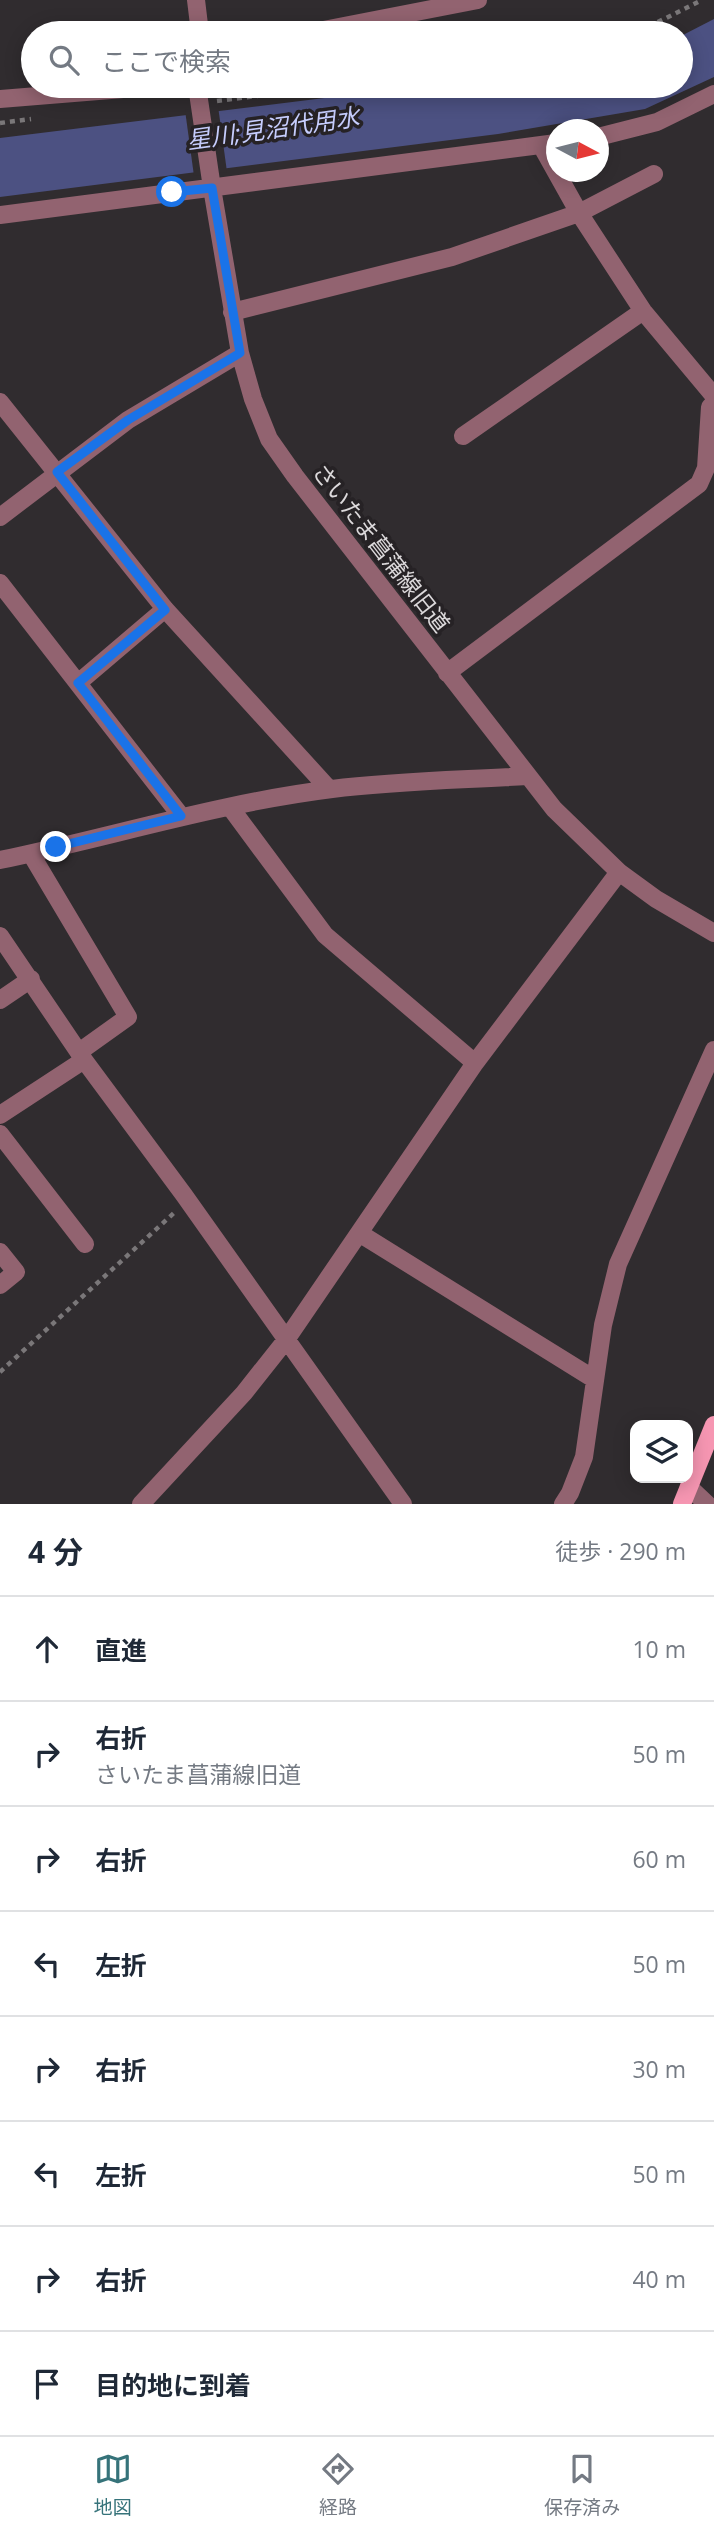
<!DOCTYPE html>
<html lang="ja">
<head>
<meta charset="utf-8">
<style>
	:root { --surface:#fff; --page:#f2f2f3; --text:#1f2937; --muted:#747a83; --line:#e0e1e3; --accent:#36737a }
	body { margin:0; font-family:"Open Sans","Noto Sans JP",sans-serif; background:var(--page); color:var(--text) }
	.controls { position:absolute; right:21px; bottom:21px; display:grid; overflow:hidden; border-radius:14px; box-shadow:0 4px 18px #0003 }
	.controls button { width:63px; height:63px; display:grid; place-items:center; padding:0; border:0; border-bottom:2px solid var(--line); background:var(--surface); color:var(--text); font:35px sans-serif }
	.compass { position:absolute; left:546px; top:119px; width:63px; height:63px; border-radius:50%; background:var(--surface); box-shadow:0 4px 18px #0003; rotate:97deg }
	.stop { position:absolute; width:21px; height:21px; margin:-16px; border:5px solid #1a73e8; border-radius:50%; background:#fff }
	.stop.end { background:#1a73e8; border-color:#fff; box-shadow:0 2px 7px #0008 }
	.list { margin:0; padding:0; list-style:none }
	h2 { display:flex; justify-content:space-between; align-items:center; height:91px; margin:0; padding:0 28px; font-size:30px }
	h2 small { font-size:23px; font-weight:400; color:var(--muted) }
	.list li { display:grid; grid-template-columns:46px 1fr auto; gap:21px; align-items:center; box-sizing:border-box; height:105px; padding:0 28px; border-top:2px solid var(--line) }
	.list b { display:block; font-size:26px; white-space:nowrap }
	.list p { margin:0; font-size:23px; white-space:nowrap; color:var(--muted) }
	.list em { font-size:23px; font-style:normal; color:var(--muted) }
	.icon { flex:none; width:38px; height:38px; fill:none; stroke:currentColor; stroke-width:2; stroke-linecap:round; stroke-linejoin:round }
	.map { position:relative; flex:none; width:714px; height:1504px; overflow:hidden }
	.search { position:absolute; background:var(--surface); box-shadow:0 4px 18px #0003; left:21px; right:21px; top:21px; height:77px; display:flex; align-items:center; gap:18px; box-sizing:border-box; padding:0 24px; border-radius:38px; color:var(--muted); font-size:26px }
	.sheet { height:931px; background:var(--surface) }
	nav { display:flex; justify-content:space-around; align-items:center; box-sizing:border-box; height:98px; border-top:2px solid var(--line); background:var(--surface); font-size:19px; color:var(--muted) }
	nav a { display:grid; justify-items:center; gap:4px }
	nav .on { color:var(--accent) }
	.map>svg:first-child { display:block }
</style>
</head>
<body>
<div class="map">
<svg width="714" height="1504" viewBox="0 0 714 1504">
	<rect width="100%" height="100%" fill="#302c2f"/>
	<!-- water -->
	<path fill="#4c5182" d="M714,19V77L645,109L498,134L0,197V138L421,86H681V36Z"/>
	<!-- pier -->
	<path fill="#302c2f" d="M218,106L227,172L194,176L185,110Z"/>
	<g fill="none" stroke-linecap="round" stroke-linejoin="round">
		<!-- path -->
		<path stroke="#7a7779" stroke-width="4.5" stroke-dasharray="5 5" stroke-linecap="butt" d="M630,33L642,30L702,0
			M217,101L334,86
			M0,123L31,119
			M0,1372L175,1212"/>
		<!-- minor -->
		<path stroke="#926370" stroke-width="18" d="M196,0L200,33
			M308,33L478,0
			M197,86L212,188L240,353L253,399L269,439L295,476L554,809L619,872L656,899L714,933
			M0,99L160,86
			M598,137L657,122L714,94
			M541,145L579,213L643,311L714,396
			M0,215L556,143
			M232,312L452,257L579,213L654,174
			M0,402L165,609L329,789
			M463,436L643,311
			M0,517L128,420L240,353
			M0,583L181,816
			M447,673L699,484L706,468L710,407L714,403
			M78,683L165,609
			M230,807L325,935L475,1063
			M31,854L128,1017L79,1052
			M0,860C111,837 219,803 332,789C396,781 462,780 527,776
			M0,936L84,1060L184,1195L403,1504
			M0,1000L31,979
			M0,1115L84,1060
			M0,1134L85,1244
			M359,1233L594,1379
			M0,1252L16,1272L0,1285
			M689,1487L707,1504
			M141,1504L244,1393L286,1340L475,1063L619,872
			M563,1504L570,1493L584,1457L603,1325L618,1264L714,1050"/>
		<!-- major -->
		<path stroke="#f696b2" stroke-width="18" d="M682,1504L714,1425"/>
	</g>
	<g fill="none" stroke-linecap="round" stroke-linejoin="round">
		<!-- route -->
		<path stroke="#1a73e8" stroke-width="9" d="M56,847L181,816L78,683L165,610L57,472L128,420L240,353L212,188L172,192"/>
	</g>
	<g text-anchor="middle" stroke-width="7" stroke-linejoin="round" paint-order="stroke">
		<!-- street labels -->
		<g font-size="23" fill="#dcd9db" stroke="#262225">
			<text transform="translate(381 548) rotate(52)" y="8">さいたま菖蒲線旧道</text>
		</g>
		<!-- water labels -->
		<g font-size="24" font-style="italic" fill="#c6cdfd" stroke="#262225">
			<text transform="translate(273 129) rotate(-8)" y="8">星川;見沼代用水</text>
		</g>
	</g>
</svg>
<div class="controls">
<button><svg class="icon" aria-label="layers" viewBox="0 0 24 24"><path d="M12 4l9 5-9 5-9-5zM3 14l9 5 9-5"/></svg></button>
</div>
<svg class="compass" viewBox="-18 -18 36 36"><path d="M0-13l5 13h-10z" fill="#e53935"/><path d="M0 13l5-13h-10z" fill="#747a83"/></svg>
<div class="stop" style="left:172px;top:192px"></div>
<div class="stop end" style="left:56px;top:847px"></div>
<div class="search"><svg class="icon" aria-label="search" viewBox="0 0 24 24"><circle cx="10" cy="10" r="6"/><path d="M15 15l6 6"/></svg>ここで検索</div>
</div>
<section class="sheet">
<h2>4 分<small>徒歩 · 290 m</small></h2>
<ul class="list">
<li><svg class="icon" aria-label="ahead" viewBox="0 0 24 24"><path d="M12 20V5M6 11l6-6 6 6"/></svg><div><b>直進</b></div><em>10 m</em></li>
<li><svg class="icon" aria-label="right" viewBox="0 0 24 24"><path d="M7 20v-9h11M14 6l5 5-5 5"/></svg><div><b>右折</b><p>さいたま菖蒲線旧道</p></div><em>50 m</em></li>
<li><svg class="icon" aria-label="right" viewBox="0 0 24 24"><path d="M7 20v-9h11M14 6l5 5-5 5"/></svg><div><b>右折</b></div><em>60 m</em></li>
<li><svg class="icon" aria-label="left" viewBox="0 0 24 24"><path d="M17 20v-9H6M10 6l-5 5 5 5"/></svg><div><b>左折</b></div><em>50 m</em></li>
<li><svg class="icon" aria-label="right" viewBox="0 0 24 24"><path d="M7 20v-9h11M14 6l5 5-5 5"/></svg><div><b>右折</b></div><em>30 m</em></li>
<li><svg class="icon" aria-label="left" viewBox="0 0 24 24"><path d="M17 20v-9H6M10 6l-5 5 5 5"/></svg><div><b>左折</b></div><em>50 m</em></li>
<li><svg class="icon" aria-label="right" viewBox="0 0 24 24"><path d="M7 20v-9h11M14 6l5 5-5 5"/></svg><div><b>右折</b></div><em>40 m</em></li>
<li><svg class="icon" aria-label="arrive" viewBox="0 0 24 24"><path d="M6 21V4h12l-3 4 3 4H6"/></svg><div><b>目的地に到着</b></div></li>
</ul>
</section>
<nav>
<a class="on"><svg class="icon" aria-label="map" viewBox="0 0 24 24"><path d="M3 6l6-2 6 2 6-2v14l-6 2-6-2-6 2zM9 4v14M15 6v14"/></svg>地図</a>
<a><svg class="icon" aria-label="directions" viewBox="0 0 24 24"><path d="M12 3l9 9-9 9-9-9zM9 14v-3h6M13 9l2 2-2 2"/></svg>経路</a>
<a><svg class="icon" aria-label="saved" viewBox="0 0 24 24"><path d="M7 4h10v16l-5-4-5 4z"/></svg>保存済み</a>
</nav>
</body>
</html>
